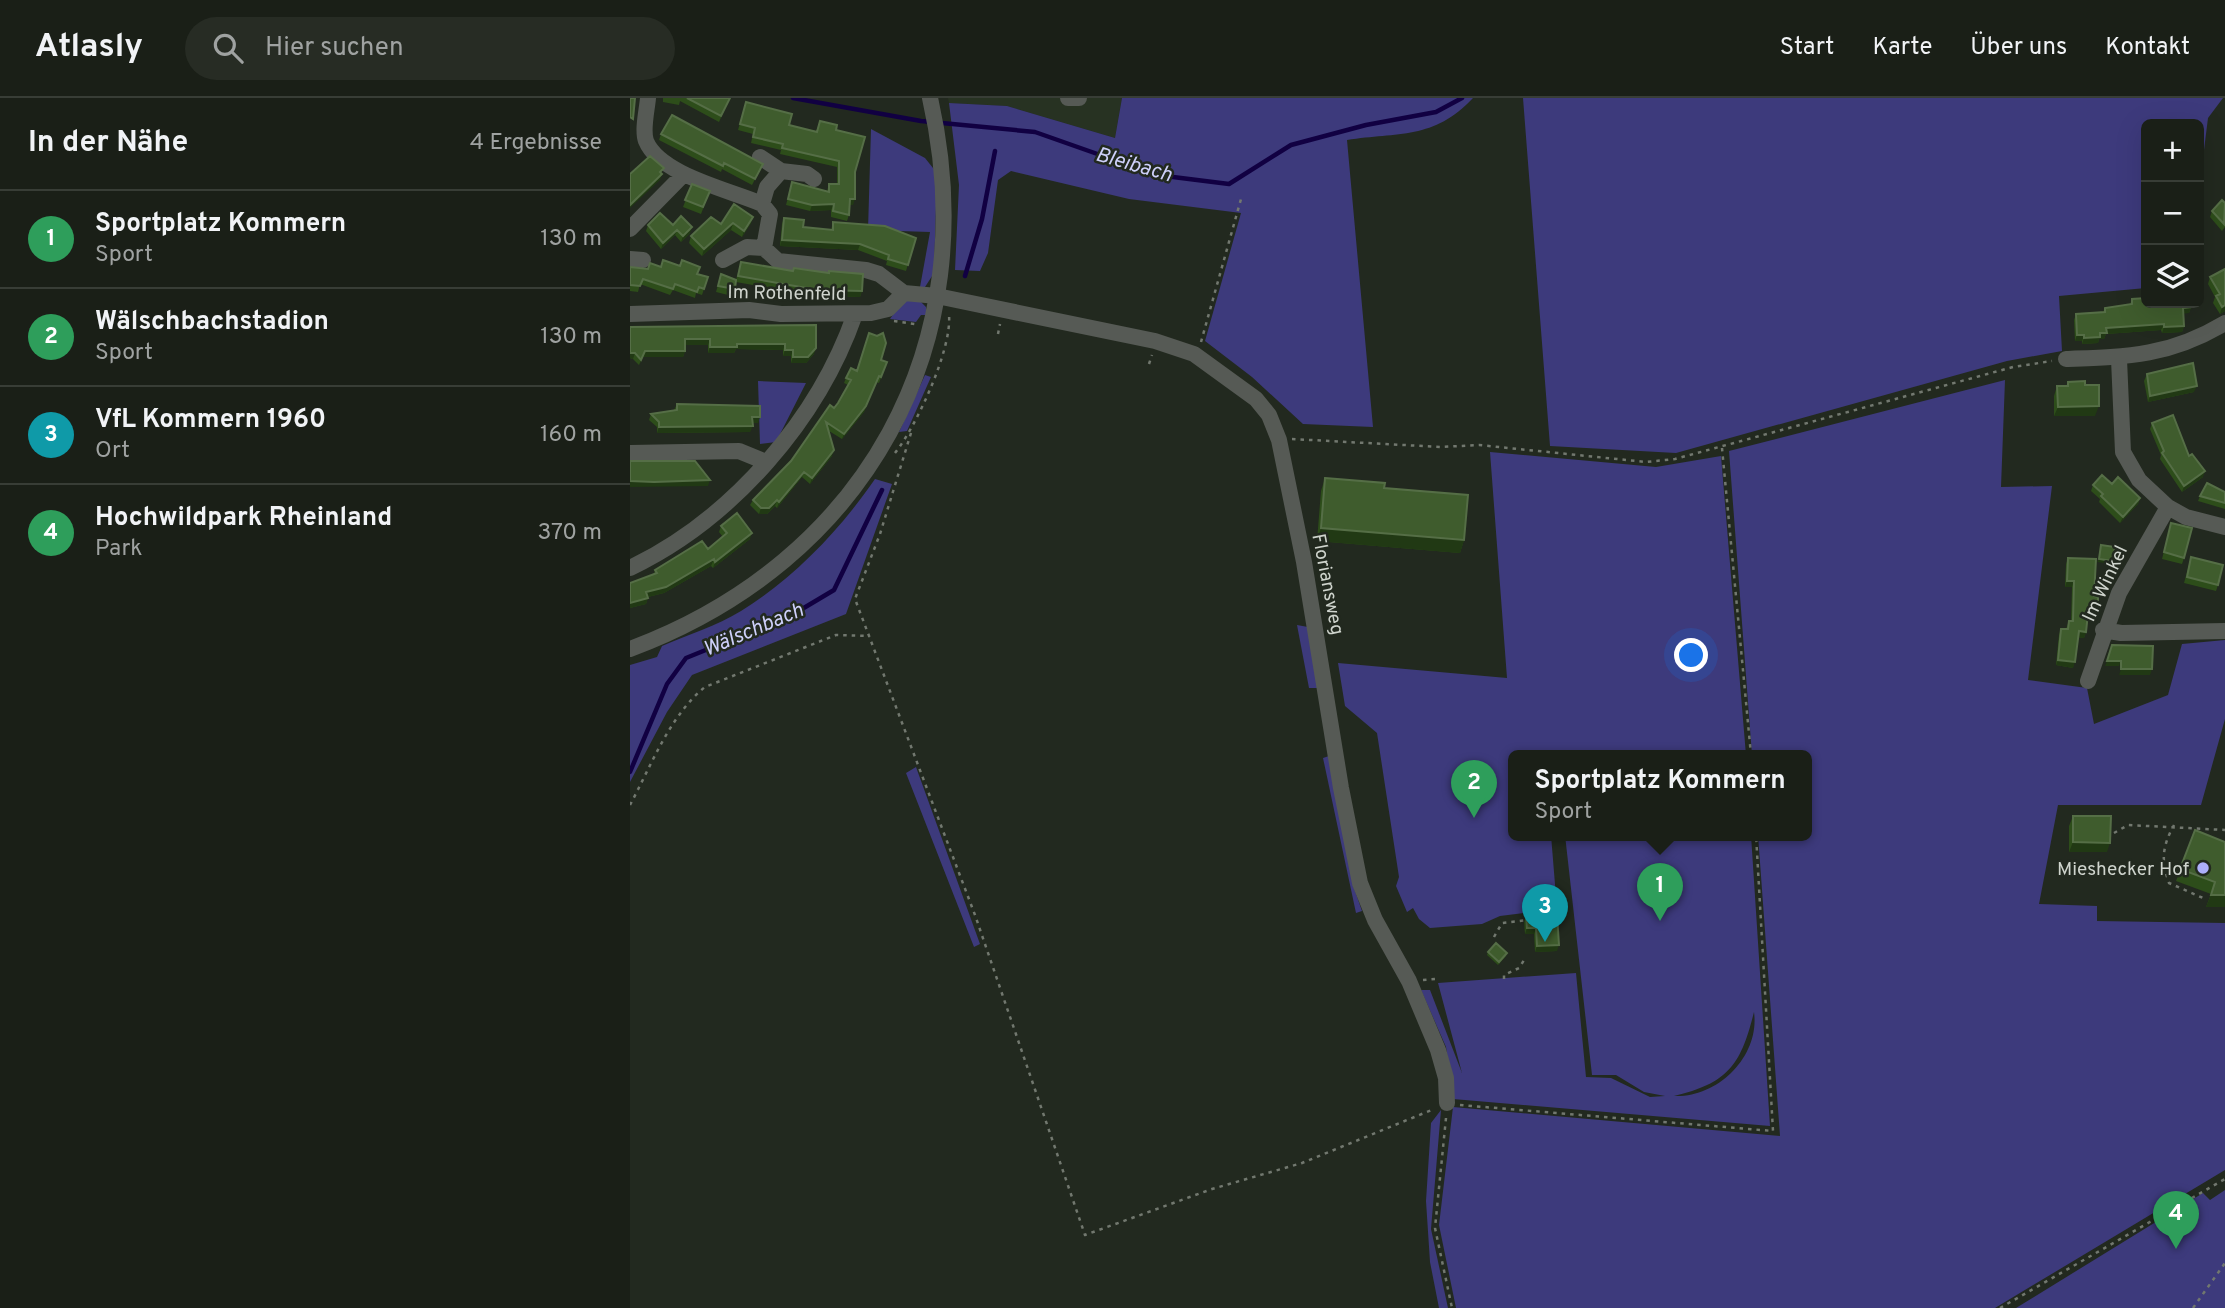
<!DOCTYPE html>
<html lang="de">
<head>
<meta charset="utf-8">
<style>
	:root { --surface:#1a1f17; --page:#272c24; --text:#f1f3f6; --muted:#9fa2a1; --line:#383d36; --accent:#adaffb }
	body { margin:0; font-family:Overpass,sans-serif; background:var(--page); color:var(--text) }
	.controls { position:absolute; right:21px; top:21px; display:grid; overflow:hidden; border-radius:10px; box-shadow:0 7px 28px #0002 }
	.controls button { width:63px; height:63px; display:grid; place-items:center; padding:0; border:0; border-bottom:2px solid var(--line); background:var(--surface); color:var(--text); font:35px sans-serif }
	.you { position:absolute; left:1062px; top:558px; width:24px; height:24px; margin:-18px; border:5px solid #fff; border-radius:50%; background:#1a73e8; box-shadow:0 0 0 10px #1a73e833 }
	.badge { display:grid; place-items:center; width:46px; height:46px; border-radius:50%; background:var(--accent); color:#fff; font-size:23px; font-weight:700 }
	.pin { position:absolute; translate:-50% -58px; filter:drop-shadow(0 2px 4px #0008) }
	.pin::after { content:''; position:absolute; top:37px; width:24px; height:21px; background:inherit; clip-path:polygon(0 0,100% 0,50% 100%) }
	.popup { position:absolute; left:878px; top:652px; width:304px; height:91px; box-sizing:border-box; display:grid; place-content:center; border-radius:10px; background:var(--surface); filter:drop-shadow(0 2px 5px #0005); font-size:23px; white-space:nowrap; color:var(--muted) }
	.popup b { font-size:26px; color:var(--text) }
	.popup::after { content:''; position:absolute; left:50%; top:100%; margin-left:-14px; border:14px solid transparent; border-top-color:var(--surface) }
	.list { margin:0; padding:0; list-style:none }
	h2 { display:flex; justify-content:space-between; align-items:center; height:91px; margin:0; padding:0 28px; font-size:30px }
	h2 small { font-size:23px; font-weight:400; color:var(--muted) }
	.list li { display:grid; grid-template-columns:46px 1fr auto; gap:21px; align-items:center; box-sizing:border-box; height:98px; padding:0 28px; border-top:2px solid var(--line) }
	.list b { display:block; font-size:26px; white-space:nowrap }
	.list p { margin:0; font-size:23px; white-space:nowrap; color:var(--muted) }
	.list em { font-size:23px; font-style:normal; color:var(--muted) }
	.icon { flex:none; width:38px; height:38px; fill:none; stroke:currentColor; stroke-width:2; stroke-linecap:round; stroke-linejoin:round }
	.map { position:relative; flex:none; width:1595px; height:1210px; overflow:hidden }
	header { display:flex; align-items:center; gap:42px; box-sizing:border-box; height:98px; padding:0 35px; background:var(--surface); border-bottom:2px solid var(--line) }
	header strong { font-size:33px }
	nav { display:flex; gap:38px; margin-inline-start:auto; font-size:24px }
	.search { width:490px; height:63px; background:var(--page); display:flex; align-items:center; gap:18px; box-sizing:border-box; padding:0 24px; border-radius:38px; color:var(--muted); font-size:26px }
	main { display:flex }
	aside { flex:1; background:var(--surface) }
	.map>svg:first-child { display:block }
</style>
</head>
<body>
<header>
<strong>Atlasly</strong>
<div class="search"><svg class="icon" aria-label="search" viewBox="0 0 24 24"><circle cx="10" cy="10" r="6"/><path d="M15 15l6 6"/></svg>Hier suchen</div>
<nav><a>Start</a><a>Karte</a><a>Über uns</a><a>Kontakt</a></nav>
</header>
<main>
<aside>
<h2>In der Nähe<small>4 Ergebnisse</small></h2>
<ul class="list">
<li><span class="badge" style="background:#2e9e5b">1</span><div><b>Sportplatz Kommern</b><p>Sport</p></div><em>130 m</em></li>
<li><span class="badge" style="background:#2e9e5b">2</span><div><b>Wälschbachstadion</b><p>Sport</p></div><em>130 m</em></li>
<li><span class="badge" style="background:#0f9aa8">3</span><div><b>VfL Kommern 1960</b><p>Ort</p></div><em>160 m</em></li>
<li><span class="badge" style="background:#2e9e5b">4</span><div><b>Hochwildpark Rheinland</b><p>Park</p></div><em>370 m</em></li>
</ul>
</aside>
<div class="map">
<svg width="1595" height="1210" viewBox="0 0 1595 1210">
	<rect width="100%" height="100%" fill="#22291f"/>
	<!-- built -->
	<path fill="#273222" d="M318,0H492L485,40L377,8L319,5Z"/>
	<!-- green -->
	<path fill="#3d3a7c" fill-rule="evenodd" d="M492,0H843C804,42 768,34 717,42L743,329L673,326L622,279L575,243L611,115L499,101L381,73L368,82L358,155L350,173L325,172L329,87L319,5L377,8L485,40Z
		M893,0H1593L1578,20L1569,92V26H1516V190L1429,198L1432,253L1377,263L1046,355L920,348Z
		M241,31L295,60L307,75L304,175L295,189H290L300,134L238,132Z
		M273,202H289L296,209L297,217H291L286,224L260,221Z
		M295,277L301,279L277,333L269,334Z
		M1375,282L1371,389L1422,388L1398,582L1457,590L1464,626L1538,597L1552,546L1595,542V621L1571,707H1428L1409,806L1467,808V823L1595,825V1072L1365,1210H826L809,1127L823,1009L1150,1038L1128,737H1177V657H1122L1099,353Z
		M128,283L176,285L146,344L130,346Z
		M860,354L1026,369L1091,358L1116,657H883V737H921L927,811L870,818L852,826L800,830L789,821L783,810L777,814L766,788L769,779L747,635L715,608L708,565L877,580Z
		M245,381L262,386L216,516L62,577L37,614L0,684V567L27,559L32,548C57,537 87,528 111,513C163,481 210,432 245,381Z
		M667,527L678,529L688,590H679Z
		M699,658L723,787L732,813L726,815L693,660Z
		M286,669L350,846L344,849L276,675Z
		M935,737H1121L1140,1028L823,1001L816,949L791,892H800L832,975L808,885L946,875L956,979L981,980L1020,999L1035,998L1014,994L986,977H962ZM1124,914C1130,958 1088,1000 1044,998C1099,985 1111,966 1124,914Z
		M811,1012L801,1131L818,1210H809L800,1164L796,1103L801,1025Z
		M1595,1092V1210H1386L1573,1095L1580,1102Z"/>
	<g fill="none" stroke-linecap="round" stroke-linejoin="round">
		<!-- stream -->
		<path stroke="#110042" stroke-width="4.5" d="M163,0L291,23L405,34L527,77L599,86L661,47L736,27L806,14L832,0
			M335,178L352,121L365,53
			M0,674L37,586L56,560L162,517L204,492L252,392"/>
		<!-- path -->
		<path stroke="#72786f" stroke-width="2.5" stroke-dasharray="3.5 5" stroke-linecap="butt" d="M264,223L285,226
			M368,236L370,226
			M571,244L611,101
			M519,266L522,257
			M281,335L250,436L225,501L345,817L455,1137L582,1091L672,1065L804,1011
			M662,341L811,349L849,347L1016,364L1045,361L1383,269L1422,263
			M1092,350L1121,657
			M265,355C287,327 322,251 319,217
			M0,707C21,668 40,617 75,589L206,537L240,538
			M1544,727C1532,749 1531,762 1539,785L1573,800
			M1484,735L1498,727L1595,732
			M864,839L872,825L898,822
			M874,881V877L889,870L896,859
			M793,882L806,881
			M830,1007L1143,1033L1126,737
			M816,1020L805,1130L822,1210
			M1370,1210L1595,1081
			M1563,1210L1595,1165"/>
		<!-- minor -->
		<path stroke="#565a55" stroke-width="16" d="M18,0C17,12 12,32 16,43C30,77 100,92 132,106L140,116L134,150L148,163L236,172L249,176L274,195
			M438,0H449
			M130,59L151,73
			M132,106L137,89L151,73L177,76L184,81
			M0,131L53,77
			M0,161L13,162
			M93,162L117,149L134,150
			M0,216L119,212L151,216L241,215L258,211L274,195L307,198L525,243L564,256L626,301L639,317L649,342L674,464L711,690L730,785L745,822L779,883L808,952L816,980L817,1005
			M1436,261C1498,259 1540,258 1595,225
			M1489,261L1493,354L1509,382L1538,409L1556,419L1595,429
			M0,355L109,353L136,364
			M0,470C102,421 188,322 225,216
			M1473,532L1491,535L1595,533
			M0,551C236,463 356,246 300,0
			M1458,583L1489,495L1538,409"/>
	</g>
	<!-- wall -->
	<path fill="#2d4d1a" d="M33,0H100L89,24L50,3L49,7L33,4Z
		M116,4L159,27L186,33L190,23L206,32L225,74L223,107H220L219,117L217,123L201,119V112L180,113L156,107L162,84L197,93L199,86H207V69L150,56L151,52L121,45L123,36L108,32Z
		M31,36L133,66L122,87L92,71L91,74L29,42Z
		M62,86L80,93L71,116L53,109Z
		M1595,105V129L1592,133L1580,119L1582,113Z
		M154,120L173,129L201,132L203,124L286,140L276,173L256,167L257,163L228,152L150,148L152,126Z
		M121,125L112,139L101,132L72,158L59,145L61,138L91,126Z
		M18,127H43L60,135L51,144L45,137L31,151L16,133Z
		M111,164L232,193L230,199L186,198L106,184L102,198L86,194L91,176L106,182Z
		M0,169L18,171L31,169L67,176L78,179L72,197L66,195L65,200L43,192L40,197L10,186L8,194L0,193Z
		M1595,171V213L1590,216L1583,205L1585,199L1578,186L1580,179Z
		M1502,201L1561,209L1559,215H1553L1554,228L1552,234L1532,235L1531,232L1476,236L1474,241H1469L1468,245L1452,246V243H1445L1444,222L1446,216L1473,214L1475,210L1500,206Z
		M186,227L184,256L176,265H161V258H153V252L106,251L104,255H78V247H55V253L53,259H13L9,267L3,261L0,260V229Z
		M251,262L257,264L249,285L246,284L234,314L212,341L199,333L202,358L180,386L172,379L147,410L145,408L137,416H129L120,407L123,402L161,363L208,305L218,287L214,285L216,280L226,273Z
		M1517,276L1564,294L1518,304L1514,283Z
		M1438,284L1455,287L1465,318H1424V298L1427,288H1436Z
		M47,306L128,325H122L120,334L27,335V329L19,322L21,316L44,312Z
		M1522,325L1559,358L1573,379L1552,394L1530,361L1531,357L1520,331Z
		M695,380L754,390L834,442L830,455L687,443L691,393Z
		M1482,386L1510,400L1508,406L1490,425L1469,404L1470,401L1461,393L1463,387Z
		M1595,394V411L1568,403L1570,398Z
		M1541,425L1554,460L1552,466L1532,461Z
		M91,428L120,441L83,470L81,468L34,495L18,499L16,506L0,510V485L24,476L25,472L78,451L93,439L89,434Z
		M1561,459L1588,487L1586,493L1554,485Z
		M1438,460L1464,498L1466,521H1458L1456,534L1454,540L1448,539L1443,570L1426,567L1429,537L1431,531H1436L1439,523H1441L1442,489H1435L1436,466Z
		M1443,718L1477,754H1439V728Z
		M1565,732L1595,809H1576L1581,796L1546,783Z
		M896,818L927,853L905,854L904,836H895L894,824Z
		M858,854L876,858L868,867L857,857Z"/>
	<!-- shaded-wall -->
	<path fill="#213914" d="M32,76L30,82L0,110V107Z
		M220,101H225L223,107H218Z
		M204,106L201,112L180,113L182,107Z
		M123,119L121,125L112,139L114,133Z
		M103,125L101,132L72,158L74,151Z
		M62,129L60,135L51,144L53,138Z
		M47,132L45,137L31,151L33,145Z
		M152,142L230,146L228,152L150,148Z
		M188,192L232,193L230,199L186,198Z
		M1595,207V213L1590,216L1592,209Z
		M1561,209L1559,215L1551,216L1553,210Z
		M1534,226L1531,232L1476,236L1474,241H1469L1468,245L1452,246L1454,240L1470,235L1476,230Z
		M1554,228L1552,234L1532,235L1534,229Z
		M1447,237H1454L1452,243H1445Z
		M55,241H80L78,247H53Z
		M107,246H155L153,252L106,251L104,255H78L80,249Z
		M186,250L184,256L176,265H161L163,259Z
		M155,252H163L161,258H153Z
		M15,253H55L53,259H13L9,267Z
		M0,255H5L3,261L0,260Z
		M249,278L234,314L212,341L214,336Z
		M1567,288L1564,294L1518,304L1520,298Z
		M1469,308L1465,318H1424L1428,309Z
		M122,319H130L128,325H120Z
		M123,328L120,334L27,335L29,329Z
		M204,352L202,358L180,386L182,380Z
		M1575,373L1573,379L1552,394L1554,388Z
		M174,374L172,379L147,410L149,404Z
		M80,382L78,388L0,389V383Z
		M1510,400L1508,406L1490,425L1493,419Z
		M147,402L145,408L137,416H129L131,410Z
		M691,430L834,442L830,455L687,443Z
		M122,435L120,441L83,470L85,464Z
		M84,461L81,468L34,495L14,500L16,494Z
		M1469,461L1483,463L1482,466L1467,464Z
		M1437,483H1444L1442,489H1435Z
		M18,500L16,506L0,510V505Z
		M1458,515H1468L1466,521H1456Z
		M1449,533L1456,534L1454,540L1447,539Z
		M1428,562L1445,564L1443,570L1426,567Z
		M1477,563H1491L1489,568H1475Z
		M1491,571H1522L1520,577H1489Z
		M1443,744L1480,745L1477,754H1439Z
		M1581,797H1595V809H1576Z
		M897,830H906L904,836H895Z
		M929,847L927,853L905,854L907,848Z"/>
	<!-- building -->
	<path fill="#3f5c2d" stroke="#556e46" stroke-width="2" d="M0,0H5L3,21L0,19Z
		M57,0H100L91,18Z
		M116,4L162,16L159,27L187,34L190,23L207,27L206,32L235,39L225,74V101H220L219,117L203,113L204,106L182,107L158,101L162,84L199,94V86H209V63L152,50L153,46L123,39L125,30L110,26Z
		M42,17L133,66L125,81L94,65L93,68L31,36Z
		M20,58L34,70L30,74L32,76L0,107V76Z
		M62,86L80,93L73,109L55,102Z
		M1592,102L1595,105L1594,126L1582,113Z
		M104,106L123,119L114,133L103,125L74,151L61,138L81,119L91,126Z
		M30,115L43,127L51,118L62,129L53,138L47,132L33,145L18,127Z
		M154,120L174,122L173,129L203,132V124L255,128L286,140L278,167L258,161L259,157L230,146L152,142Z
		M33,162L50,168L52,162L70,169L67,176L78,179L74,191L69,189L67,194L45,186L43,191L13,181L10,188L0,187V169L18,171L20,165L31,169Z
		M111,164L163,173L164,170L199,175V173L233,176L232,193L188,192L108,178Z
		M1595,171V207L1592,209L1586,198L1590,196L1580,179Z
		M91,176L106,182L105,191L88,188Z
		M1516,200V205H1561V209L1553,210L1554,228L1534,229V226L1476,230L1477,235H1470V239L1454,240V237H1447L1446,216L1475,214V210L1502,206V201Z
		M186,227V250L178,259H163V252H155V246H107V249H80V241H55V253H15L11,262L5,255H0V229Z
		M239,235L247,238L253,235L256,245L251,262L257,264L251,279L249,278L236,308L214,336L196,324L204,352L182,380L174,374L149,404L147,402L139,410H131L123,402L161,363L200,307L204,310L208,305L221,282L216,280L221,270L227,273Z
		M1563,265L1567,288L1520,298L1517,276Z
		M1455,283V287H1469V308L1428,309L1427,288H1438V284Z
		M47,306L130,308V319H122L123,328L29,329V324L21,316L47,312Z
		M1543,317L1559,358L1562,356L1575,373L1554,388L1532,355L1534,353L1522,325Z
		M0,363H65L80,382L24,384L0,383Z
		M1472,377L1482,386L1488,379L1510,400L1493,419L1471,398L1473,396L1463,387Z
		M695,380L755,385L754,390L838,397L834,442L691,430Z
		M1577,385L1595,394V405L1570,398Z
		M107,415L122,435L85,464L84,461L36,489L16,494L18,500L0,505V485L27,475L25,472L72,443L78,451L97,435L91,428Z
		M1541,425L1562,430L1554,460L1534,454Z
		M1471,447L1485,449L1483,463L1469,461Z
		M1561,459L1593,467L1588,487L1557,479Z
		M1438,460L1466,461L1464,498L1468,499V515H1458L1456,534L1449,533L1445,564L1428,562L1431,531H1438L1439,523H1443L1444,483H1437Z
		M1482,547L1523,548L1522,571H1491V563H1477Z
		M1443,718H1481L1480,745L1443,744Z
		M1565,732L1595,744V797H1581L1585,784L1550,771Z
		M927,817L929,847L907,848L906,830H897L896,818Z
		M866,845L877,855L869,864L858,854Z"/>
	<!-- markers -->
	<circle fill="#adaffb" stroke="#22291f" stroke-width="2.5" cx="1573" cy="770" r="7"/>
	<g text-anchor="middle" stroke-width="5" stroke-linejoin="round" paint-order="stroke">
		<!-- street labels -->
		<g font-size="19" fill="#cfd4cd" stroke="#22291f">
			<text transform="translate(157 194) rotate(1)" y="7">Im Rothenfeld</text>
			<text transform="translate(1474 485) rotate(-65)" y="7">Im Winkel</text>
			<text transform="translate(699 486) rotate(79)" y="7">Floriansweg</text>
		</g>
		<!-- poi labels -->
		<g font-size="19" fill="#cfd4cd" stroke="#22291f" text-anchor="end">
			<text x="1559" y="777">Mieshecker Hof</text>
		</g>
		<!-- water labels -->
		<g font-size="21" font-style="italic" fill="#ced0fa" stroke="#22291f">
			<text transform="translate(504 66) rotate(16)" y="7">Bleibach</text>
			<text transform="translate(123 531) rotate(-23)" y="7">Wälschbach</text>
		</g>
	</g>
</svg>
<div class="controls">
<button>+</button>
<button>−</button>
<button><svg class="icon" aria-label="layers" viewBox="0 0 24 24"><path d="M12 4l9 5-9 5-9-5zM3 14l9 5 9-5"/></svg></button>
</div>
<div class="you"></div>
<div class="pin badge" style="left:1030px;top:823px;background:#2e9e5b">1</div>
<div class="popup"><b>Sportplatz Kommern</b>Sport</div>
<div class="pin badge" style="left:844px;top:720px;background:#2e9e5b">2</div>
<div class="pin badge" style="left:915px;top:844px;background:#0f9aa8">3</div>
<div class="pin badge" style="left:1546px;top:1151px;background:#2e9e5b">4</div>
</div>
</main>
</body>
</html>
